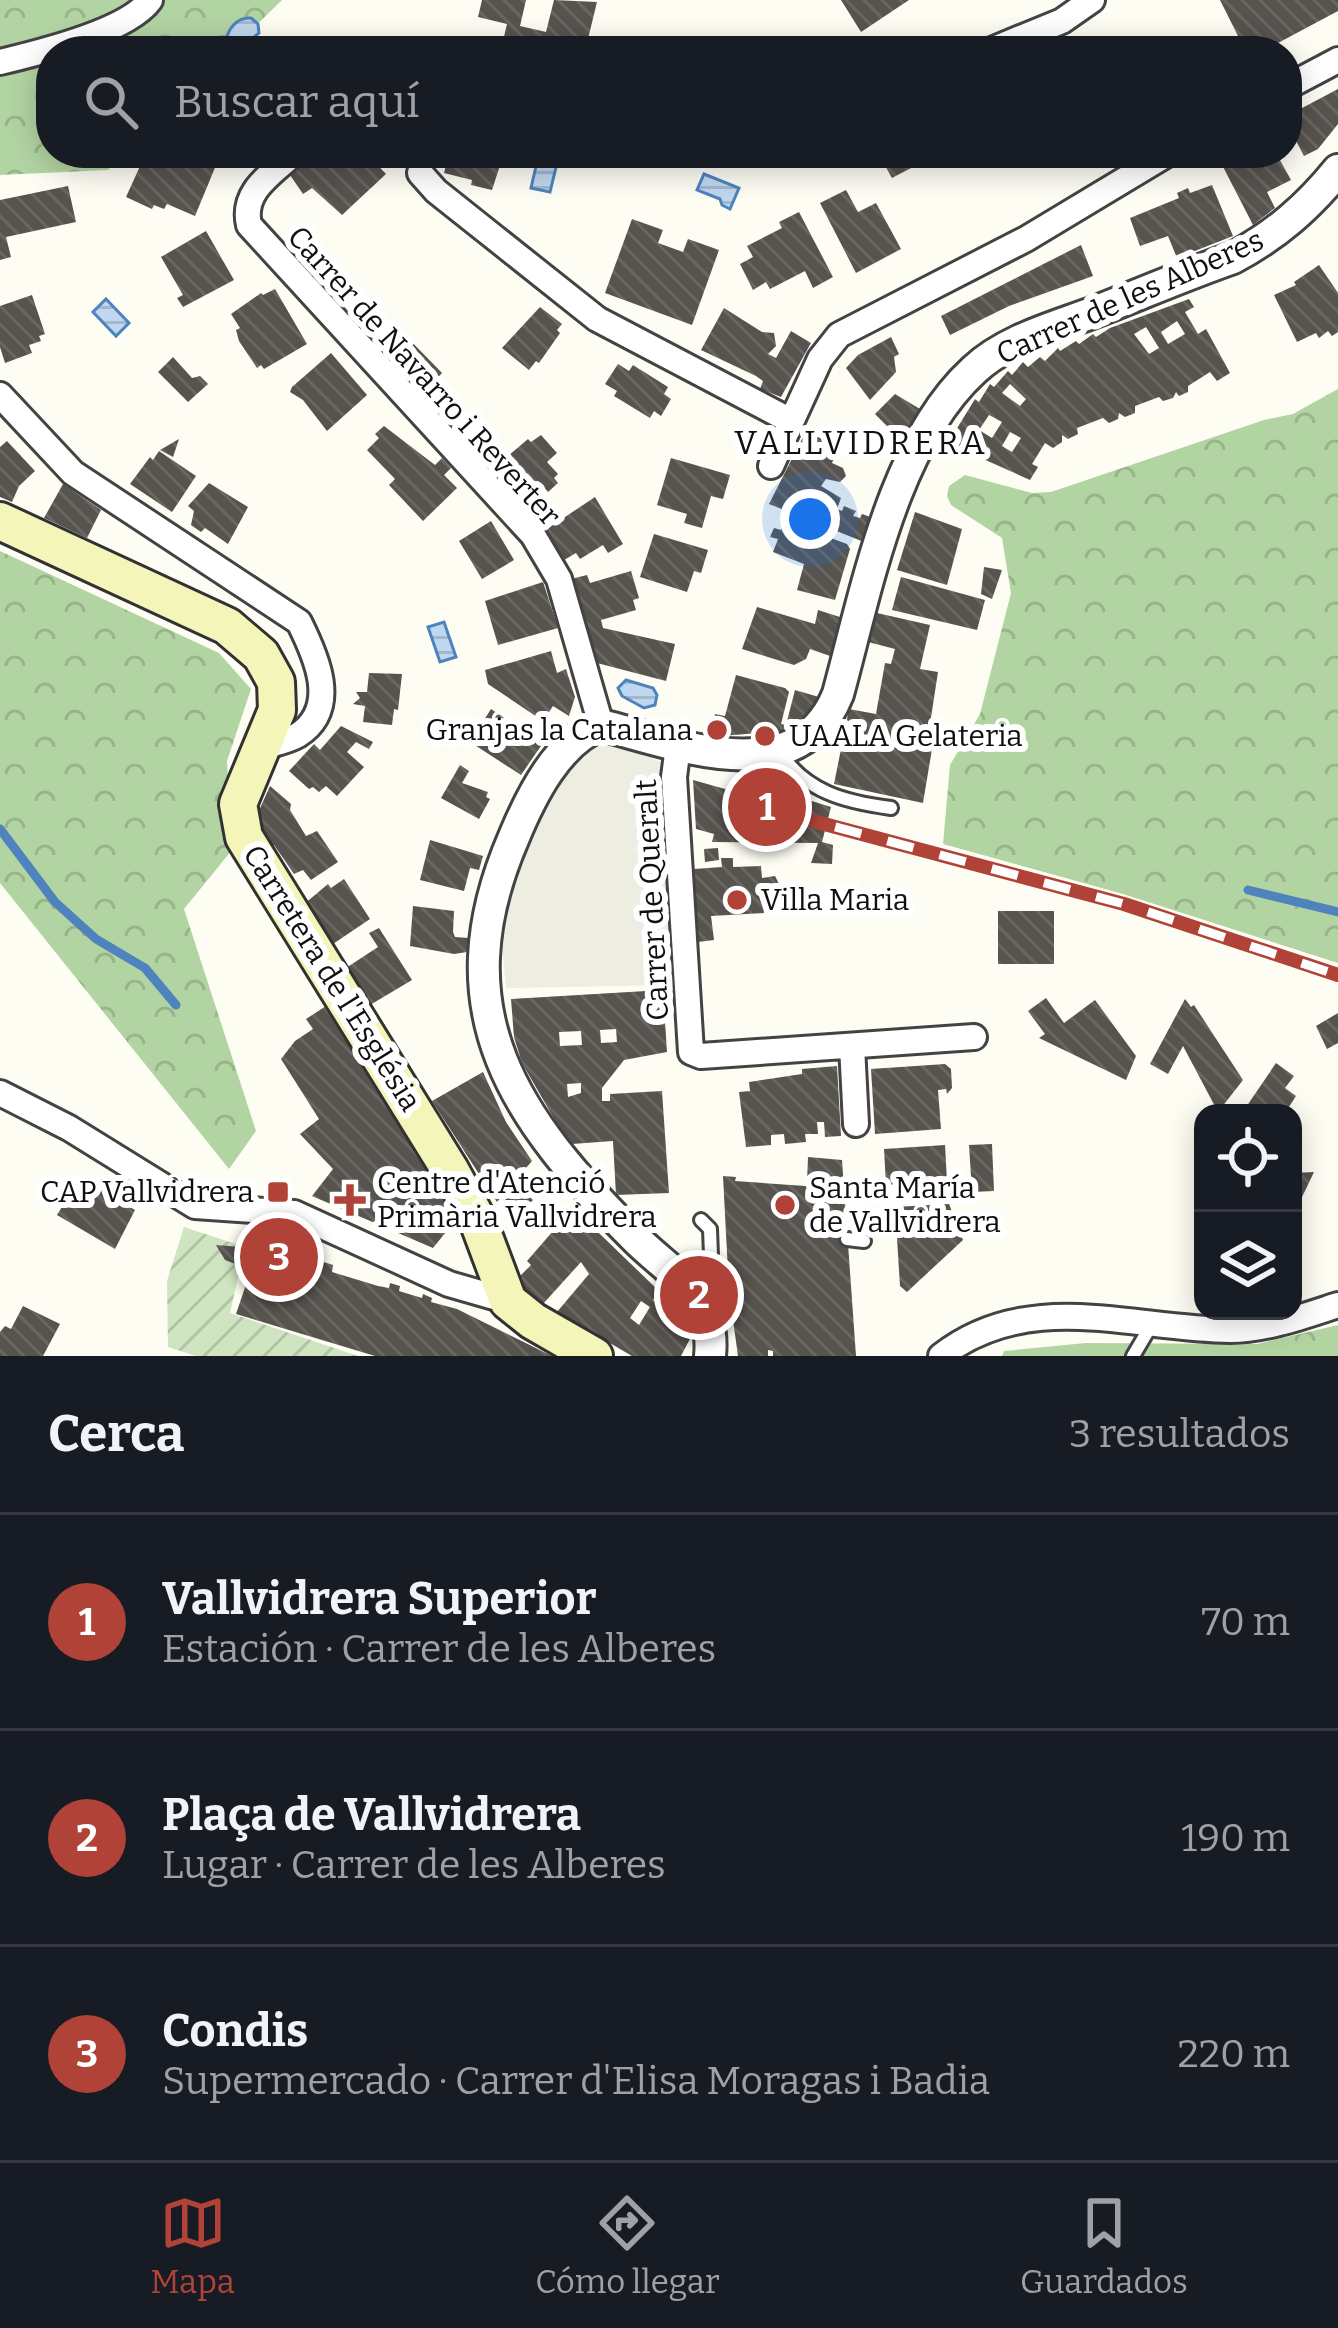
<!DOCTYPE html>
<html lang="es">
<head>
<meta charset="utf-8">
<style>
	:root { --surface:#171b24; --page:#20242c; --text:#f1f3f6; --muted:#9ea1a6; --line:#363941; --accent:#b04238 }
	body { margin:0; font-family:Bitter,serif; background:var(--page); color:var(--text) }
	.controls { position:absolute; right:36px; bottom:36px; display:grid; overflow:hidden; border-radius:24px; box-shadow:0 6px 30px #0003 }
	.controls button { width:108px; height:108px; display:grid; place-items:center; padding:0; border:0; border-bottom:3px solid var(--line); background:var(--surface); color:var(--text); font:60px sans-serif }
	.you { position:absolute; left:810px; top:519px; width:42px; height:42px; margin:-30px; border:9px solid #fff; border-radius:50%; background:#1a73e8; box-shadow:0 0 0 18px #1a73e833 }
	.badge { display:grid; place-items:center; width:78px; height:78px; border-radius:50%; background:var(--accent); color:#fff; font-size:39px; font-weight:700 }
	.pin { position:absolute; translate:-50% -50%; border:6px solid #fff; box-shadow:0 3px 12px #0006 }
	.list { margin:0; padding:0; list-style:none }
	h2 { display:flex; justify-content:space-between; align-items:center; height:156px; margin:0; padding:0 48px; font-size:51px }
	h2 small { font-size:39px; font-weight:400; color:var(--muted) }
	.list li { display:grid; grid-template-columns:78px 1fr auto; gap:36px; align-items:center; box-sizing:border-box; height:216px; padding:0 48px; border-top:3px solid var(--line) }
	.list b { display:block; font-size:45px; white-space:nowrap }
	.list p { margin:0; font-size:39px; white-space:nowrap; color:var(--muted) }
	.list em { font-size:39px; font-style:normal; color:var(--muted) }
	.icon { flex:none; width:66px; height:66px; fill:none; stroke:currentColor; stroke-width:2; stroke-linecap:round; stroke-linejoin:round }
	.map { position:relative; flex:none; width:1338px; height:1356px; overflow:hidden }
	.search { position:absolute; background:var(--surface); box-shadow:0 6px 30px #0003; left:36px; right:36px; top:36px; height:132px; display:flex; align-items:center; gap:30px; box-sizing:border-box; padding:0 42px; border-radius:48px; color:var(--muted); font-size:45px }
	.sheet { height:804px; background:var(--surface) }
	nav { display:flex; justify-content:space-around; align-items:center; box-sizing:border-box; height:168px; border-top:3px solid var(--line); background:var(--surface); font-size:33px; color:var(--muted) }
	nav a { display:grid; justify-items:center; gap:6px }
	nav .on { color:var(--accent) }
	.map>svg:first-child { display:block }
</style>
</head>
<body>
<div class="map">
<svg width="1338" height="1356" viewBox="0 0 1338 1356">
	<defs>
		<pattern id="forest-crowns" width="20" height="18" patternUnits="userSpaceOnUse" patternTransform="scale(3)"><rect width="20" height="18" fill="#b2d4a2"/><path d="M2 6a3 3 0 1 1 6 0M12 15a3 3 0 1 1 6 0" fill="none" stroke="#98b58a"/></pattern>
		<pattern id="garden-furrows" width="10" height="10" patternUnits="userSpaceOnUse" patternTransform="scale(3)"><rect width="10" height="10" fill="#cfe5c1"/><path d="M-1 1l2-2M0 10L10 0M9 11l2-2" fill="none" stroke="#b1c3a5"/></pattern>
		<pattern id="water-rules" width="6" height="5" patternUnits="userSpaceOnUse" patternTransform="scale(3)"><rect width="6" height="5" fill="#bfd7ef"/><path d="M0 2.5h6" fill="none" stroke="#a3b8cc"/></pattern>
		<pattern id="building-back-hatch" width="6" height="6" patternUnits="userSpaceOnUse" patternTransform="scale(3)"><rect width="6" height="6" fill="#57534e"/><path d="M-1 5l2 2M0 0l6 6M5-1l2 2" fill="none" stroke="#6a6763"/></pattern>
	</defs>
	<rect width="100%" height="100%" fill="#fefdf4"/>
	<!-- forest -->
	<path fill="url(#forest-crowns)" d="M0,0H282L230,51H51V153H126L108,170L0,175Z
		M1338,389V963L1123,894L943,844L950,765L980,714L1011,593L1002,538L951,505L947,496L949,486L965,475L1032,493L1051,492L1264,420L1293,414Z
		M0,551L219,653L251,689L227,761L232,850L184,909L256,1131L229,1169L0,883Z
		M1338,1325V1356H1002L1004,1351L1086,1343L1257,1344Z"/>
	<!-- garden -->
	<path fill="url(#garden-furrows)" d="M184,1227L245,1247L230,1313L358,1356H196L168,1347L167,1281Z"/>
	<!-- plaza -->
	<path fill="#eeede2" d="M615,740L664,764L674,985L506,988L501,933L516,858L581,745Z"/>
	<!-- water -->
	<path fill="url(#water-rules)" stroke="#4f83bd" stroke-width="3" d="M251,18L258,24L259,33L238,50L226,43C227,29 237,17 251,18Z
		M539,153L559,155L550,192L531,188Z
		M704,174L739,188L730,209L722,205L720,199L697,190Z
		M106,299L129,323L116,336L93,312Z
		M444,622L456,657L440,662L428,627Z
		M626,680L653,688L657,695L655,705L644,708L622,696L618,688Z"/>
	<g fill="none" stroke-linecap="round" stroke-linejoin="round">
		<!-- stream -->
		<path stroke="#4f83bd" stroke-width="9" d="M0,829L55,902L96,939L145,968L176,1005
			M1248,890L1338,912"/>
	</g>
	<!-- building -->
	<path fill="url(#building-back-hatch)" fill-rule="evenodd" d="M482,0H526L520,26L546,32L554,0L597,2L587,43L559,36L555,51H510L501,49L507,24L478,17Z
		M841,0H909L861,32Z
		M1220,0H1338V11L1263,51H1255L1250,42L1243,46Z
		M1338,89V124L1318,149L1304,156L1287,124V116Z
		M146,153H226L219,158L195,216L167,204L164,209L154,205L152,209L126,197Z
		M315,153H366L386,174L342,215L312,188L303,194L290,175Z
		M449,153H504L492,190L471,185L472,180L444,173Z
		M878,153H930L932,157L892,178Z
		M1225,153H1276L1291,180L1267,192L1275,208L1253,225L1218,157Z
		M1212,185L1233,236L1177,258L1168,236L1140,246L1130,218L1179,198L1177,193L1188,188L1190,193Z
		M68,186L76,222L6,237L11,257L0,260V200Z
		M846,190L858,212L876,203L901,249L856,273L820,203Z
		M799,212L833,277L813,288L805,271L770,289L766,282L753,290L740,264L753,257L747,246L782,228L779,222Z
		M632,219L663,230L658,243L683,252L688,239L719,250L692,325L605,293Z
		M206,231L234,280L183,307L177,298L183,295L161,257Z
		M1081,245L1093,276L1009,306L950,335L941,316Z
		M1319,265L1338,293V332L1332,336L1328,331L1319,338L1316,333L1297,342L1274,295L1296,285L1294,282Z
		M275,289L307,344L264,369L261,365L257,368L239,341L236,330L240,328L231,314L261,293L263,295Z
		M32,295L45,334L39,336L41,341L29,345L32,353L5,363L0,347V306Z
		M1189,299L1194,307L1185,312L1198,334L1206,329L1230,373L1217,381L1210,372L1188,386V392L1179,396L1176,392L1173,398L1163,401L1159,397L1135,406V413L1125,417L1119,413L1118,419L1109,423L1103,418L1077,428L1078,434L1068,439L1062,435V442L1053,448L1045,443L1032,464L1038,467L1030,480L981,458L986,449L969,439L962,449L948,443L975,399L979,402L990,384L994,387L1008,371L1012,375L1023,362L1028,367L1040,357L1045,361L1058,348L1060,351L1076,341L1079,344L1093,334L1096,337L1110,328ZM1177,321L1185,334L1168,344L1161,332ZM1146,327L1159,348L1149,354L1134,334ZM1010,384L1026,399L1020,406L1002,393ZM989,415L1002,422L992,438L979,430ZM1010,432L1021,438L1012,452L1002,446Z
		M540,307L562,324L557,330L560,333L539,363L536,361L529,370L502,348Z
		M724,308L762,332L774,333L776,346L768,354L776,358L791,331L811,343L781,397L760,389L763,381L756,376L701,350Z
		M405,335L442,373L422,394L385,354Z
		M891,337L899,354L894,357L896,372L870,400L846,368L858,355Z
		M331,353L367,395L327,431L303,400L290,392L292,387Z
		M173,357L192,378L200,376L208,384L188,402L158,372Z
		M618,364L629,371L633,365L668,387L664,394L671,399L661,416L654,411L650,418L614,396L617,391L605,384Z
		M895,394L920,409L908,432L894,425L890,429L875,414Z
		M384,426L435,465L442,458L451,468L444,475L457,488L423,521L389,485L395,479L367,450L379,438L375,434Z
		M808,427L841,440L832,463L843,468L846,476L840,482L826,479L821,486L841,498L837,509L842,511L844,506L856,511L853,516L860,518L862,514L873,518L864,542L769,504Z
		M541,435L557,453L547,462L558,474L554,478L558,483L548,492L543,486L527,500L518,489L512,495L503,484L508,480L496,466L528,439L531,442Z
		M179,439L173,457L160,450Z
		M7,441L35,471L19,486L12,502L0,497V447Z
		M159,451L196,476L172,512L130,484L150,457L153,460Z
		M671,458L730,475L723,499L711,496L702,528L684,523L687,514L657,505Z
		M209,483L248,507L228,544L205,528L201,532L191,525L194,511L188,506Z
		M63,484L101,510L87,538L44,518Z
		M595,497L623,544L608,553L603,545L580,559L576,553L559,563L541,533Z
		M915,512L962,529L947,585L897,570Z
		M491,521L514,560L482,579L459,541Z
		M785,521L847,544L850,549L835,600L797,590L804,564L773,552L778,539L770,537L774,528L781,530Z
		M654,534L708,550L701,573L694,571L687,592L640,577Z
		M984,567L1002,570L992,599L981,594Z
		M631,571L639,598L633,600L636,610L601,620L603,628L675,644L666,681L597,663L571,579L587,575L590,583Z
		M901,577L985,600L977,630L892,610Z
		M543,582L558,628L498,645L485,601Z
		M757,607L815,624L818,610L843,618L833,657L810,649L806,659L794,665L742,649Z
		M877,613L930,625L920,669L938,672L930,724L936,725L923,803L834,784L849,709L876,714L885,663L891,664L895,649L868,642Z
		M551,651L557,673L566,669L575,697L569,716L553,706L543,721L488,684L485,670Z
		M369,673L402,674L398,710L394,709L392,725L363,722L365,706L353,704L360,698L356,692H367Z
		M736,675L785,688L789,692L781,724L786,725L795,690L819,697L809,712L784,731L710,737L715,714L725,716Z
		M491,709L543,743L521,775L470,742Z
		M341,726L373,742L369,749L356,742L347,752L364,767L337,796L326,786L319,792L313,787L309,789L289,771L314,744L320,750Z
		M460,765L469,771L462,783L488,792L486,797L490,799L479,819L441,798Z
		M693,780L750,796L754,783L831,807L822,842L833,845L832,864L811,863L818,843L712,842L714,834L696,829Z
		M270,786L291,804L290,810L306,836L317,831L338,862L311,880L303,870L294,874L274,845L266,849L256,817Z
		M430,840L483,856L479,870L470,868L464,891L420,880Z
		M718,848L719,860L705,862L704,849Z
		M721,858H733V867L761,866L762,878L775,876L783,892L776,902L763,901L764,913L711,916L714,940L698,942L694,869L722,867Z
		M344,879L370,919L330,946L303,905L328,884L331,888Z
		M413,906L454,911L453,932L455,937L469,938L467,952L454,954L410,946Z
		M998,911H1054V964H998Z
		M379,928L412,980L370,1005L346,968L378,947L369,933Z
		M663,990L667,1052L624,1060L602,1088V1101H610V1094L662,1091L669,1193L616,1195L613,1141L572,1144L560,1129L522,1063L514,1037L511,999ZM616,1029L617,1042L601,1043L600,1030ZM581,1031L582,1045L560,1046L559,1032ZM581,1083V1093L568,1097L567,1084Z
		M1046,998L1064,1023L1095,1000L1136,1056L1126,1080L1039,1038L1045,1034L1028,1011Z
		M1185,999L1191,1007L1194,1005L1243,1080L1218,1112L1183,1046L1168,1074L1150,1064Z
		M326,1006L458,1217L433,1248L312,1196L333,1169L300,1134L319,1119L281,1059L295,1041L313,1029L306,1019Z
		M1338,1013V1043L1327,1049L1316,1026Z
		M1276,1063L1294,1076L1285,1088L1296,1096L1285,1113H1242Z
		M945,1064L951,1069L952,1088L947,1094L946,1089L938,1090L941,1129L875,1134L871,1069Z
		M837,1066L841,1136L825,1137L824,1122H817L818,1134H805L806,1142L785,1144L784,1134L771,1135V1145L746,1147L739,1092L750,1091L749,1082L802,1074V1069Z
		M483,1072L506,1122L532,1161L497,1202L432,1101Z
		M992,1144L994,1191L972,1192L969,1145Z
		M945,1145L947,1181L886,1185L884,1149Z
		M808,1157L842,1160L856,1356H773V1351L768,1350V1356H738L729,1291L723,1176L736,1177L735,1181L820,1187L821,1183L807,1182Z
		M1314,1172L1293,1216V1173Z
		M84,1179L135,1210L115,1249L57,1215L78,1180Z
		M519,1186L533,1200L515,1218L501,1204Z
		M949,1204L963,1240L907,1292L900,1286L895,1207Z
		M573,1208L659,1291L653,1300L661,1307L668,1298L689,1317L693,1333L681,1356H632L557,1312L589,1274L581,1262L543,1304L524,1294L520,1276L531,1265L527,1261ZM641,1301L650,1307L639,1325L630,1318Z
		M216,1245L255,1248L248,1269L225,1260Z
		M258,1249L289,1258L291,1252L300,1255L299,1261L322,1268L324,1262L333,1265L332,1272L378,1286L389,1288L390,1283L400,1286L399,1291L422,1298L423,1294L432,1298L431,1302L457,1309L552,1356H375L236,1314Z
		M23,1306L60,1324L43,1356H0V1332L5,1326L11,1329Z"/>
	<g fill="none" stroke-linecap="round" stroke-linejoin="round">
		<!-- service casing -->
		<g stroke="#434343" stroke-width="18">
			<path id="service" d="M779,751C805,792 845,802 891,808
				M847,1239L864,1241
				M701,1300L712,1282L710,1229L701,1220
				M1133,1356L1152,1324"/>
		</g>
		<!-- minor casing -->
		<g stroke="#434343" stroke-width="30">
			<path id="minor" d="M989,51L1062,21L1092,0
				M0,62C38,53 128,31 150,0
				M1287,87L1338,60
				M294,153C272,174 241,191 249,225L533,535L559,579L601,725
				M420,173L436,191L597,319L791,421
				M0,395L73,473L299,622C316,656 340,708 298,735C288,741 273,744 262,747
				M771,466L820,359L839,335L1026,239L1169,153
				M678,746L674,777L691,1052L701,1056L974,1037
				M852,1046L856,1124
				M0,1093L69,1128L195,1206L294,1213L449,1284L508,1301
				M941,1356C1028,1288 1131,1329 1230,1330C1266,1330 1304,1316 1338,1305"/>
		</g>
		<!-- tertiary casing -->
		<g stroke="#434343" stroke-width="36">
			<path id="tertiary" d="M710,1356C716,1295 675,1277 637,1240C515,1119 438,1012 514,837C531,796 558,741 601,725C677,744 798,794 838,694C866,592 893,444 974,370C1007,339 1056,327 1097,311C1143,293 1187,274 1233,258C1276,235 1308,207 1338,170"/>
		</g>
		<!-- secondary casing -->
		<g stroke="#323232" stroke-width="42">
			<path id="secondary" d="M0,521L227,626L261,655L276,682L277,710L238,804L244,837L450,1170L478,1221L508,1301L533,1321L594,1356"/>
		</g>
		<!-- service -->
		<use href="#service" stroke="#fff" stroke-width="12"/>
		<!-- minor -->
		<use href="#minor" stroke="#fff" stroke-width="24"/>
		<!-- tertiary -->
		<use href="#tertiary" stroke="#fff" stroke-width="30"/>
		<!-- secondary -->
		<use href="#secondary" stroke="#f4f5b8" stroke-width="36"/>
		<!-- rail casing -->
		<g stroke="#b04238" stroke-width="14">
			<path id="rail" d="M783,813L1124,904L1338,975"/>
		</g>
		<!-- rail -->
		<use href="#rail" stroke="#fff" stroke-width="9" stroke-dasharray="27" stroke-linecap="butt"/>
	</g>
	<!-- markers -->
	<g fill="#b04238" stroke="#fff" stroke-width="4.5">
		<circle cx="717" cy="730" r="12"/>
		<circle cx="765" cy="736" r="12"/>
		<circle cx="737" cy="900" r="12"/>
		<rect x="266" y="1180" width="24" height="24" rx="6"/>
		<path d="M344 1182h12v12h12v12h-12v12h-12v-12h-12v-12h12z"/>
		<circle cx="785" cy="1205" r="12"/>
	</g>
	<g text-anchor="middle" stroke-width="12" stroke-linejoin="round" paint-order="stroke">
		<!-- street labels -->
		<g font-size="30" fill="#101010" stroke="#fff">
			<text transform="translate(1130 297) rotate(-24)" y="10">Carrer de les Alberes</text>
			<text transform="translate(424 376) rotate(48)" y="10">Carrer de Navarro i Reverter</text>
			<text transform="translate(652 900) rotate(-93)" y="10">Carrer de Queralt</text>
			<text transform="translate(332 978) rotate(58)" y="10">Carretera de l'Església</text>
		</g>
		<!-- poi labels -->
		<g font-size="30" fill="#101010" stroke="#fff" text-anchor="start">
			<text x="693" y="740" text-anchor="end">Granjas la Catalana</text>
			<text x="789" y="746">UAALA Gelateria</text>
			<text x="761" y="910">Villa Maria</text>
			<text x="377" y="1193">Centre d'Atenció<tspan x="377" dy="34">Primària Vallvidrera</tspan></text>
			<text x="809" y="1198">Santa María<tspan x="809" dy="34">de Vallvidrera</tspan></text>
			<text x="254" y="1202" text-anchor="end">CAP Vallvidrera</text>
		</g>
		<!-- neighbourhood labels -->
		<g font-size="33" letter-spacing="3" fill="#101010" stroke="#fff">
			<text x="861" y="454">VALLVIDRERA</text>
		</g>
	</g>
</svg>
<div class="controls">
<button><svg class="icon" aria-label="locate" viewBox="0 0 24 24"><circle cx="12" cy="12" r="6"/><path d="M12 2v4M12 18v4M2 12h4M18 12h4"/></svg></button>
<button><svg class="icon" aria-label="layers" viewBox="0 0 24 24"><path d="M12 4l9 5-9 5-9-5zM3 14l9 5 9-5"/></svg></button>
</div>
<div class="you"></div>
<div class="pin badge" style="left:767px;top:807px">1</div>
<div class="pin badge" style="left:699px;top:1295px">2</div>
<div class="pin badge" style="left:279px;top:1257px">3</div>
<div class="search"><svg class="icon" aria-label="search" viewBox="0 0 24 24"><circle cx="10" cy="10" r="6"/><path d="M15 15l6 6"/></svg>Buscar aquí</div>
</div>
<section class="sheet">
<h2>Cerca<small>3 resultados</small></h2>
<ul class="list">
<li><span class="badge">1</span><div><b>Vallvidrera Superior</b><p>Estación · Carrer de les Alberes</p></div><em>70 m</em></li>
<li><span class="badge">2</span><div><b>Plaça de Vallvidrera</b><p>Lugar · Carrer de les Alberes</p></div><em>190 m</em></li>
<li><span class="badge">3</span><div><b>Condis</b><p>Supermercado · Carrer d'Elisa Moragas i Badia</p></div><em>220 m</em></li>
</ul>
</section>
<nav>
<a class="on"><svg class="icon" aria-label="map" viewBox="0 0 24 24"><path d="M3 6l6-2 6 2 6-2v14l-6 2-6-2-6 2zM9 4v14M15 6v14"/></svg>Mapa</a>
<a><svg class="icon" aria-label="directions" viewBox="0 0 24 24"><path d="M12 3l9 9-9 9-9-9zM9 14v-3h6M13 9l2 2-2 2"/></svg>Cómo llegar</a>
<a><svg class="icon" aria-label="saved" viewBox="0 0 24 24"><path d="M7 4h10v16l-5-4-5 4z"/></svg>Guardados</a>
</nav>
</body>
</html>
